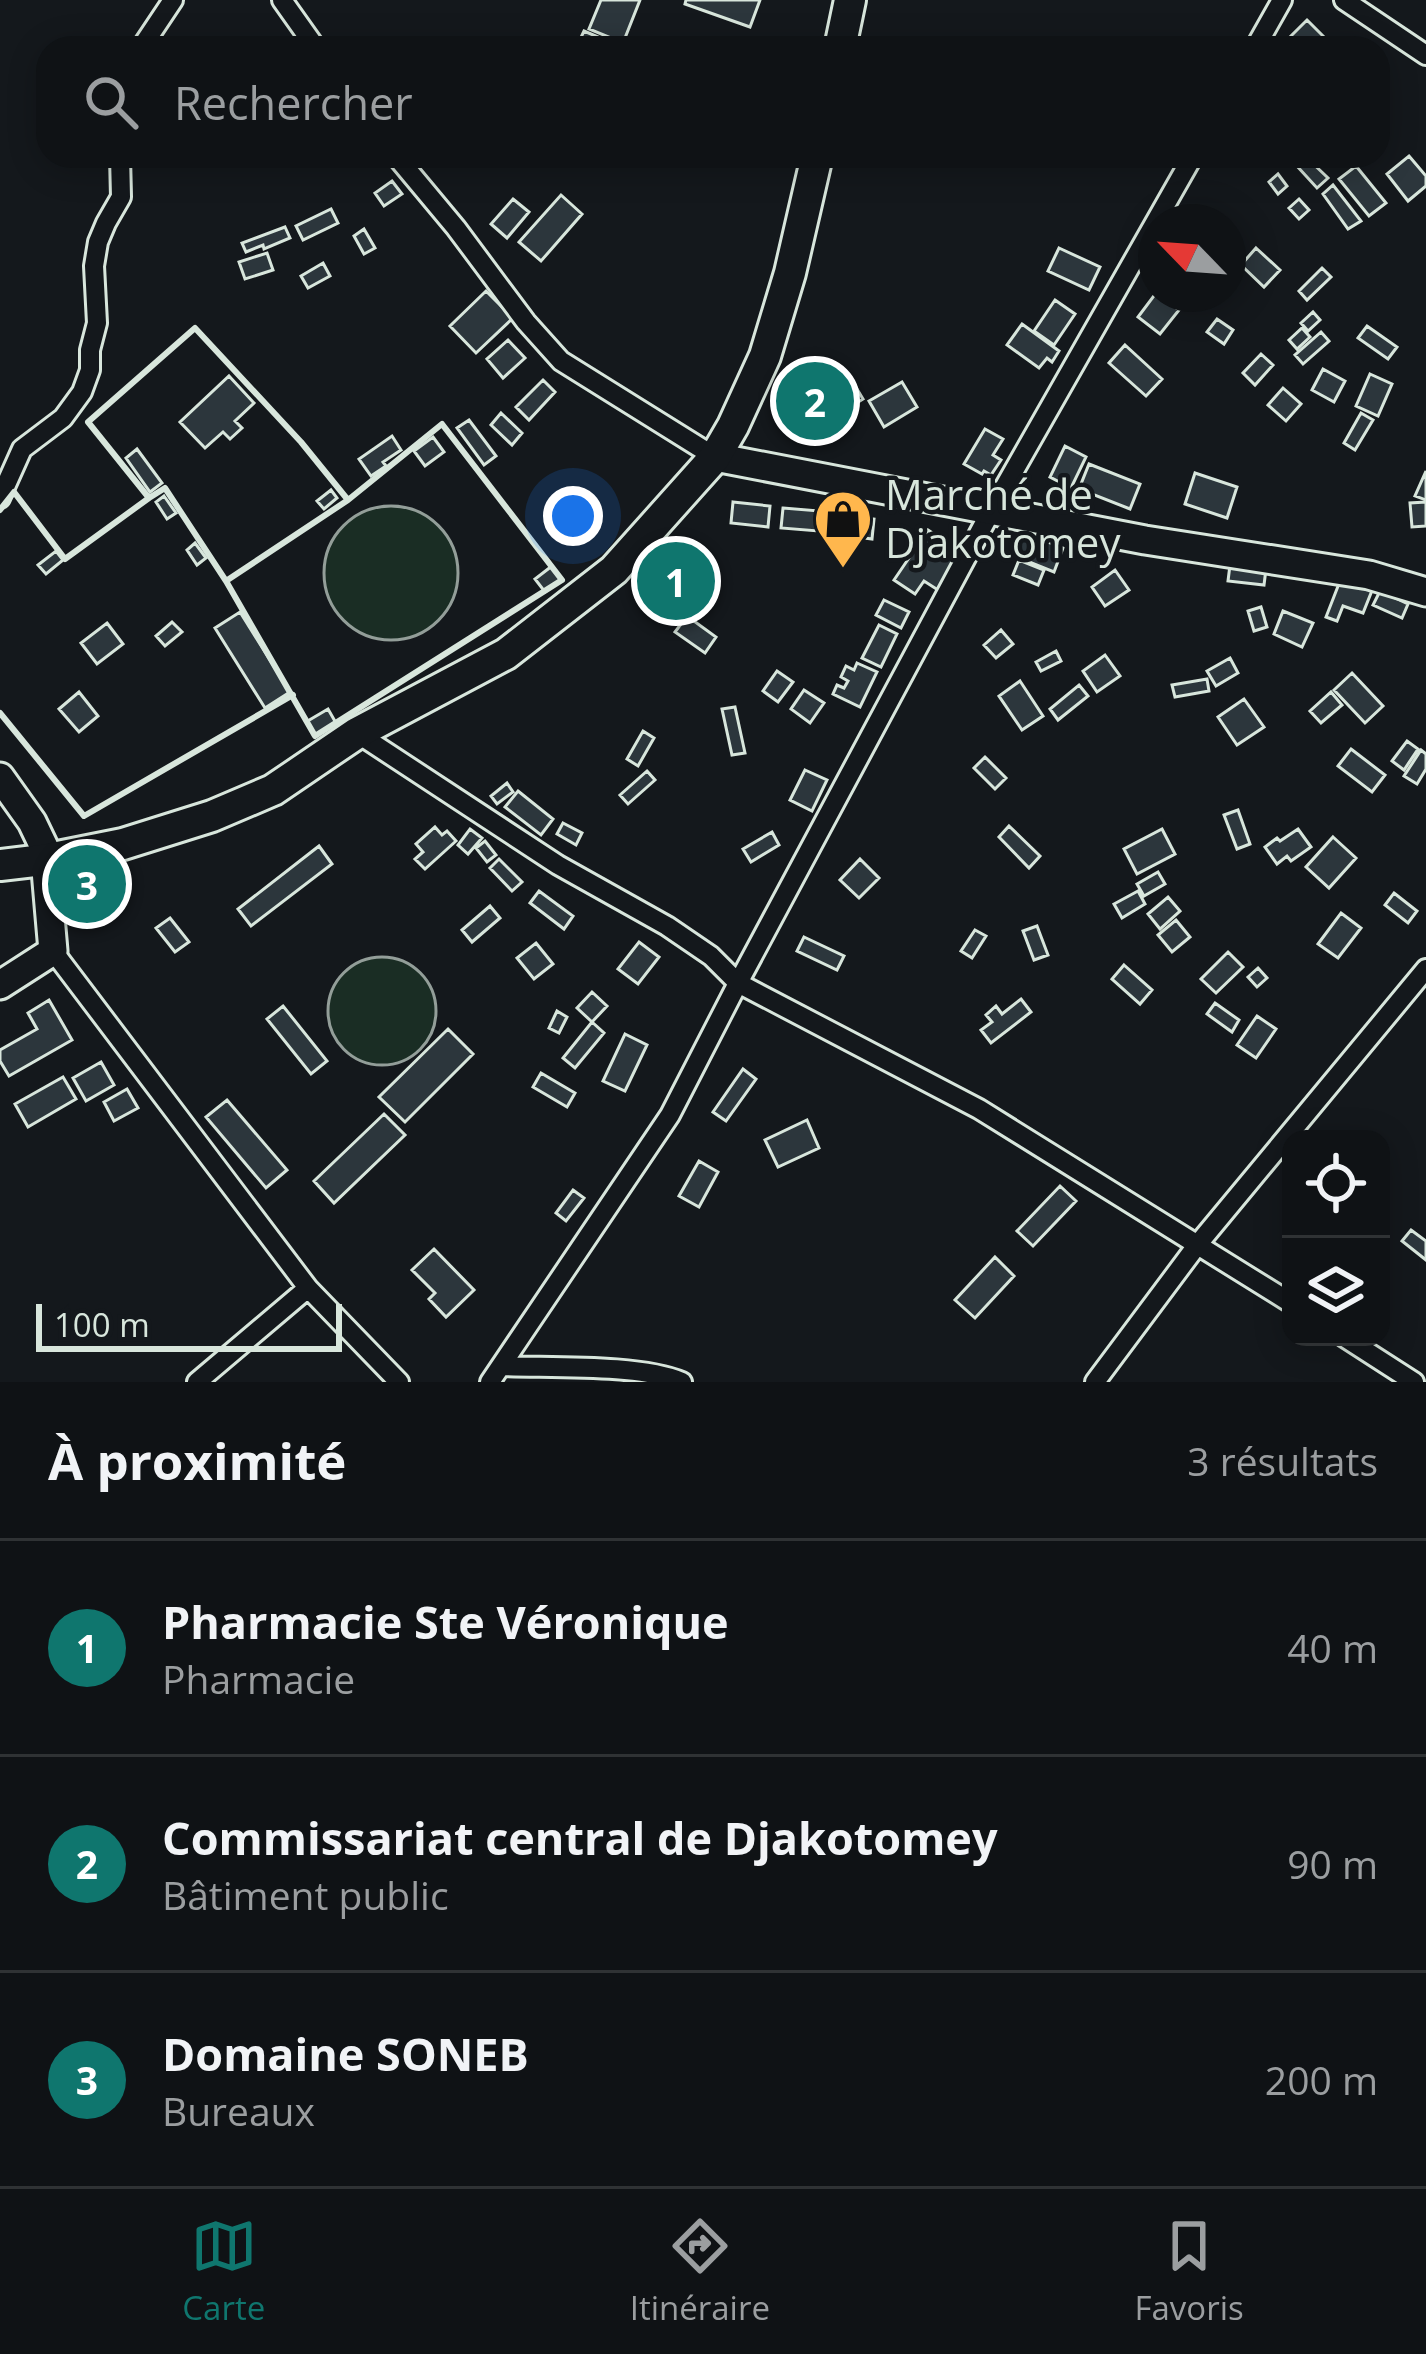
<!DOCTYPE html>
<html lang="fr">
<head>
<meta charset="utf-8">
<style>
	:root { --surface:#0f1215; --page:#1d2022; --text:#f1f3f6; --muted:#9b9ea0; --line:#2f3234; --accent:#0f766e }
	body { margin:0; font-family:"Open Sans",sans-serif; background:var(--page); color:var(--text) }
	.controls { position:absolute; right:36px; bottom:36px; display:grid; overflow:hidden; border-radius:24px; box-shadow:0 6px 30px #0003 }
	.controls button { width:108px; height:108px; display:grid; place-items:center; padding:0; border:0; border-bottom:3px solid var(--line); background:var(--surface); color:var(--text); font:60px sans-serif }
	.compass { position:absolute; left:1138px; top:204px; width:108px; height:108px; border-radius:50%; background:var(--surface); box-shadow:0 6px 30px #0003; rotate:295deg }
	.scale { position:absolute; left:36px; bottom:30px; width:306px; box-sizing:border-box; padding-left:12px; border:6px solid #d8e6dc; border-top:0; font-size:33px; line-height:42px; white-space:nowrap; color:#d8e6dc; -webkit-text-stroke:9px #14181c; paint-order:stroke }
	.you { position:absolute; left:573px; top:516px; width:42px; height:42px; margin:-30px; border:9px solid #fff; border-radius:50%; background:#1a73e8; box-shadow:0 0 0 18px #1a73e833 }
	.badge { display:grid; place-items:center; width:78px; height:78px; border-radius:50%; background:var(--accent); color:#fff; font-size:39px; font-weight:700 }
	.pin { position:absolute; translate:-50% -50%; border:6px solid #fff; box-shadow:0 3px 12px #0006 }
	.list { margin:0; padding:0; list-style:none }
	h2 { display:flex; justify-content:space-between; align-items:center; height:156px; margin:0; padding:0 48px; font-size:51px }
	h2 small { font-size:39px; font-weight:400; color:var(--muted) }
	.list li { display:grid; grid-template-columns:78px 1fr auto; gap:36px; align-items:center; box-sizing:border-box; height:216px; padding:0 48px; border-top:3px solid var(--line) }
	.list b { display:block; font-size:45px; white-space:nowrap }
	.list p { margin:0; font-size:39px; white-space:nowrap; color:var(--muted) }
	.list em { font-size:39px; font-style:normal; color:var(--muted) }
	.icon { flex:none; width:66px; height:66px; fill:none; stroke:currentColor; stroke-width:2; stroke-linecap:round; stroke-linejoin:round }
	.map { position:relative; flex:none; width:1426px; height:1382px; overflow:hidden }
	.search { position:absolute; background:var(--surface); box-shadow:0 6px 30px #0003; left:36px; right:36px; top:36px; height:132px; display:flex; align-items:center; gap:30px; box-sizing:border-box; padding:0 42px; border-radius:36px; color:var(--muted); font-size:45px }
	.sheet { height:804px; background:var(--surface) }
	nav { display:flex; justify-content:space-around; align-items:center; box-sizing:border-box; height:168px; border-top:3px solid var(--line); background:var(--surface); font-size:33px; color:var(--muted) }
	nav a { display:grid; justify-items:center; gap:6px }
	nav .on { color:var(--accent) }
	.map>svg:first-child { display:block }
</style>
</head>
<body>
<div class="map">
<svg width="1426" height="1382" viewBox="0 0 1426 1382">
	<rect width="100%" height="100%" fill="#14181c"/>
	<!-- green -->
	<path fill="#1a2d24" stroke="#939e99" stroke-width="3" d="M324 573a67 67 0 1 1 134 0a67 67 0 1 1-134 0Z
		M328 1011a54 54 0 1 1 108 0a54 54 0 1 1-108 0Z"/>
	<!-- building -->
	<path fill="#2c363c" stroke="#d8e6dc" stroke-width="3" d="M601,0H640L623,43L589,29Z
		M686,0H760L750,27L685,4Z
		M1307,20L1335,48H1286L1283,44Z
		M584,31L619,46L618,48H576Z
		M1305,156L1328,178L1317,188L1296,165Z
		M1409,156L1426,176V186L1408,201L1387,174Z
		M1356,166L1386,203L1369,216L1339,179Z
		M1278,174L1287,186L1278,194L1269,182Z
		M392,181L402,194L384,206L375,193Z
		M1333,185L1361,221L1348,229L1323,194Z
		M561,195L582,214L541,261L519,242Z
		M513,199L529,212L507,238L491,224Z
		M1299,199L1309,210L1299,219L1289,208Z
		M331,209L338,223L303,240L296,226Z
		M285,227L290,238L264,249L263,245L246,252L242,243Z
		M364,229L375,248L364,254L354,236Z
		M1059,248L1100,267L1089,290L1048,271Z
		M1256,248L1280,270L1264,287L1241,265Z
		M267,253L273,270L245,279L239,262Z
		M323,263L330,276L308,288L301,276Z
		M1322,268L1331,277L1307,300L1299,291Z
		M486,291L513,318L476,353L450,326Z
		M1156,293L1179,310L1160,334L1138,317Z
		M1055,300L1075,314L1054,345L1034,331Z
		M1313,312L1320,320L1308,331L1301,323Z
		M1217,319L1233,330L1224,344L1207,332Z
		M1022,324L1059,351L1052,362L1047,358L1039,368L1007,345Z
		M1367,326L1397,347L1388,359L1358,338Z
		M1302,328L1310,337L1297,349L1289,340Z
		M1321,332L1329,341L1303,364L1295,355Z
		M508,340L525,358L503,378L487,359Z
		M1125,345L1162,379L1146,396L1109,363Z
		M1261,354L1273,365L1255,385L1243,373Z
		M1323,369L1345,381L1334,402L1312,390Z
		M1370,374L1392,384L1378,416L1356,406Z
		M229,376L254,403L235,421L242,428L230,439L223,432L205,448L180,422Z
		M543,380L555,392L529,420L516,407Z
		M902,382L917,407L884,427L869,401Z
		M854,384L863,399L839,414L830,399Z
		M1283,388L1301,404L1286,421L1268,405Z
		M501,413L522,433L512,445L491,425Z
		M1361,413L1373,420L1355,450L1344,443Z
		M469,420L496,456L484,465L457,428Z
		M985,429L1003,439L993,455L1001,460L991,475L984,471L982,474L964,464Z
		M392,436L401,450L383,462L386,466L371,476L359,459Z
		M433,437L444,452L425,466L414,451Z
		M1065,446L1086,457L1071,488L1050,477Z
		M137,449L162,483L150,492L126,458Z
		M1089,464L1140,484L1130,509L1079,489Z
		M1426,471V500L1415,496Z
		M1195,473L1237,487L1227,518L1185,504Z
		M331,490L337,498L324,509L317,501Z
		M164,496L176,513L167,519L156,502Z
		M733,502L770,506L768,527L731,523Z
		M1426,502V526L1412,527L1410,503Z
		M783,508L820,511L818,531L781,528Z
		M836,515L874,519L872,539L834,534Z
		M928,530L963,553L938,590L924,581L915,594L894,580Z
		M1020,535L1036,542L1038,538L1063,548L1054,572L1012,555Z
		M195,543L206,558L197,565L187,550Z
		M56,551L63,560L46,574L38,565Z
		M1019,560L1044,570L1038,585L1013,575Z
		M1230,565L1266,569L1264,585L1228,581Z
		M552,566L562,580L545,592L535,579Z
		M1115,570L1129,590L1105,606L1092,587Z
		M1342,576L1373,588L1363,613L1343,606L1337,621L1326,617Z
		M1380,591L1408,604L1402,618L1373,605Z
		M884,600L909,612L901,628L876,615Z
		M1261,607L1267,627L1254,631L1248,611Z
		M1283,611L1313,623L1302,647L1274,634Z
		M240,612L290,692L265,708L215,628Z
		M687,616L716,637L705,653L675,632Z
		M172,622L182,632L165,646L156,636Z
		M107,623L123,644L97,664L81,643Z
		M879,625L897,634L881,667L862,658Z
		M1001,630L1013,644L996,658L984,645Z
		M1056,651L1061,661L1041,671L1036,662Z
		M1105,655L1120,676L1097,692L1083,671Z
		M1230,658L1238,673L1216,686L1207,671Z
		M857,663L877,672L860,707L833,694L837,685L844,688L848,681L841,677L846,666L854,670Z
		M777,671L793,682L778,702L763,691Z
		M1352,673L1383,706L1365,723L1334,690Z
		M1207,679L1209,691L1175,697L1172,685Z
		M1020,681L1043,716L1022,730L999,696Z
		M1079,685L1088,696L1058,720L1050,709Z
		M804,690L824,703L810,723L791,709Z
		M79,692L98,716L79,732L59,709Z
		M1331,692L1342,705L1321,723L1310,711Z
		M1244,699L1264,727L1237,745L1218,717Z
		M735,707L745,753L732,755L722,709Z
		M328,709L336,723L315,736L306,722Z
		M643,731L654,738L638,766L627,759Z
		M1407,741L1418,749L1404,770L1392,761Z
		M1351,749L1385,775L1372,792L1338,766Z
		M1421,750L1426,754V769L1417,784L1404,776Z
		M985,757L1006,778L995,789L974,768Z
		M805,770L827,780L812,811L790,800Z
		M647,771L655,780L628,804L620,795Z
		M507,783L513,792L497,804L491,796Z
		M518,791L553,819L541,835L505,807Z
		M1238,810L1250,844L1237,849L1224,815Z
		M563,823L582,833L576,845L557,834Z
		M1009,826L1040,856L1029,868L999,837Z
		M435,827L442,835L447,831L456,841L425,869L415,859L423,852L416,844Z
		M470,829L482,838L468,854L458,845Z
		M1162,829L1175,854L1137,874L1124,849Z
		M1298,829L1311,847L1291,861L1287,856L1277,864L1265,847L1277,838L1280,841Z
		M772,832L779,845L751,862L743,849Z
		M1333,837L1356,858L1329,888L1306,867Z
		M485,841L496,855L487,862L476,848Z
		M319,846L332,864L251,926L238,909Z
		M499,859L522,882L512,891L490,868Z
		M860,859L879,878L859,898L840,880Z
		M1158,872L1165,884L1144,896L1137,884Z
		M539,891L573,916L564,929L530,903Z
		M1138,891L1145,904L1122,918L1114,904Z
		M1394,893L1417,911L1408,923L1385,905Z
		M1168,897L1180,911L1160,929L1148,914Z
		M490,906L500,918L472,942L462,930Z
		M1341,913L1361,928L1338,958L1318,944Z
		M170,918L189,942L175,952L156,928Z
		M1176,920L1190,937L1172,952L1158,935Z
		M1037,926L1048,955L1034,960L1023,931Z
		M975,930L986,936L972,958L961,951Z
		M804,937L844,956L837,970L797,951Z
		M639,942L659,957L638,984L618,969Z
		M536,943L553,964L534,979L517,958Z
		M1228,952L1243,967L1216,993L1201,979Z
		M1124,965L1152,990L1140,1004L1112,979Z
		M1258,968L1267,978L1257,987L1248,977Z
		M592,992L607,1006L592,1022L577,1008Z
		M1021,999L1031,1012L991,1043L981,1030L992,1022L986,1015L996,1006L1002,1014Z
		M49,1000L72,1040L9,1076L0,1061V1050L37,1029L28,1013Z
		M1215,1003L1239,1020L1232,1032L1207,1014Z
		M283,1006L327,1061L311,1074L267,1019Z
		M557,1011L567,1017L559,1033L549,1028Z
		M1257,1016L1276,1029L1256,1058L1237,1045Z
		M592,1022L604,1033L575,1068L563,1058Z
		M448,1029L473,1054L405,1122L379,1097Z
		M625,1034L647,1045L625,1091L603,1081Z
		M101,1062L114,1085L86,1101L73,1078Z
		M743,1069L756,1079L726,1121L713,1112Z
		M541,1073L575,1093L567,1107L533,1087Z
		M63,1077L76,1099L28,1127L15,1104Z
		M127,1089L138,1108L114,1121L104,1102Z
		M227,1100L287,1170L266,1188L206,1117Z
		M384,1114L405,1135L334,1203L314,1181Z
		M807,1120L819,1148L778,1167L765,1140Z
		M699,1161L718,1172L699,1207L679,1196Z
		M1060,1186L1076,1201L1033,1246L1017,1231Z
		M573,1190L584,1198L566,1221L556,1213Z
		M1411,1230L1426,1241V1260L1402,1241Z
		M434,1249L474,1290L446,1317L429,1299L435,1293L412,1270Z
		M995,1257L1014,1276L975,1318L955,1300Z"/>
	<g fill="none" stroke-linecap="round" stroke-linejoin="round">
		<!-- street casing -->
		<g stroke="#d8e6dc" stroke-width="24">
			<path id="street" d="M282,0L316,48
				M1344,0L1426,55
				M141,48L173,0
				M1255,48L1282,0
				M396,156L456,228L526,322L561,361L715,457
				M0,498L22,449L63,418L82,392L90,370V350L97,323L94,266L98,242L106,223L121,197L120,156
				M357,733L558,865L667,926L711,956L738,983L979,1109L1291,1303
				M53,951L308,1288L399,1382
				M1344,1337L1414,1382
				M502,1366C550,1368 640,1364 682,1382
				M197,1382L308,1288
				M490,1382L670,1115L738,983L991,511L1193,156
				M1095,1382L1198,1244L1426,969"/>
		</g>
		<!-- secondary casing -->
		<g stroke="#d8e6dc" stroke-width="33">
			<path id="secondary" d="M715,457L1145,540L1369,575L1426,592
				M0,777L32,822L44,847L53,951L0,985"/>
		</g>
		<!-- primary casing -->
		<g stroke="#d8e6dc" stroke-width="36">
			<path id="primary" d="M840,48L850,0
				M0,865L43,860L123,844L212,816L273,790L357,733L506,654L614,570L715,457L733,426L765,356L790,273L817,156"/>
		</g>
		<!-- street -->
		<use href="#street" stroke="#14181c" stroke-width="18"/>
		<!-- secondary -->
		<use href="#secondary" stroke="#14181c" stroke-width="27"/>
		<!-- primary -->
		<use href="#primary" stroke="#14181c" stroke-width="30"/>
		<!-- wall -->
		<path stroke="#d8e6dc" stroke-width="6" d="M195,328L301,442L348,500L442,424L562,580L315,736L226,581L165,488L149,498L88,422Z
			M0,510L14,492L65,559L149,498
			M226,581L348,500
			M0,713L84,816L293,695"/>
	</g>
	<!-- icons -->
	<defs>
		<g id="shop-pin" transform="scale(3)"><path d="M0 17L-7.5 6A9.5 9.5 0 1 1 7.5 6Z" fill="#ffb74d" stroke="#14181c"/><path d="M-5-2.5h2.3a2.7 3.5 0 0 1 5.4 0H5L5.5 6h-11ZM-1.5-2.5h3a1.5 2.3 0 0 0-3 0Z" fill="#111"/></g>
	</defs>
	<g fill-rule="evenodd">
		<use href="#shop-pin" x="843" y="519"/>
	</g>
	<g text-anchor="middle" stroke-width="9" stroke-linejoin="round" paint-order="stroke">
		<!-- poi labels -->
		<g font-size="42" fill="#d8e6dc" stroke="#14181c" text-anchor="start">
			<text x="885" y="510">Marché de<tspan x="885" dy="48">Djakotomey</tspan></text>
		</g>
	</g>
</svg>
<div class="controls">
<button><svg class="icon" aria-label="locate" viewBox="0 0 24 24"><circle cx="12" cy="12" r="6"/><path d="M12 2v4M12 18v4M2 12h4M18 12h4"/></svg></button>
<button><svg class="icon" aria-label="layers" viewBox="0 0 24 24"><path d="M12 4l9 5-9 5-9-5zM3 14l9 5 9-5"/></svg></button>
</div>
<svg class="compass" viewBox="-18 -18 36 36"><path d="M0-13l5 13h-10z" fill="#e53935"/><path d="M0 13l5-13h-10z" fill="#9b9ea0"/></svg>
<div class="scale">100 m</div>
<div class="you"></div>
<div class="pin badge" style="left:676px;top:581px">1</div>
<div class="pin badge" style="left:815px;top:401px">2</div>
<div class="pin badge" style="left:87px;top:884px">3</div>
<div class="search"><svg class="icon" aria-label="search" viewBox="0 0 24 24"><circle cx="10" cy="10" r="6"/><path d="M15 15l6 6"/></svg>Rechercher</div>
</div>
<section class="sheet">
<h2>À proximité<small>3 résultats</small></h2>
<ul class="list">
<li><span class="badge">1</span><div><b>Pharmacie Ste Véronique</b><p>Pharmacie</p></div><em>40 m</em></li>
<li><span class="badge">2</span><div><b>Commissariat central de Djakotomey</b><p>Bâtiment public</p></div><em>90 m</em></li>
<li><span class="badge">3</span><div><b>Domaine SONEB</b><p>Bureaux</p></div><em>200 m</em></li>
</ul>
</section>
<nav>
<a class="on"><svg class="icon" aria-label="map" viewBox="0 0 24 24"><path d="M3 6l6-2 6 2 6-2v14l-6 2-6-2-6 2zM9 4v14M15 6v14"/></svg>Carte</a>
<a><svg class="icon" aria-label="directions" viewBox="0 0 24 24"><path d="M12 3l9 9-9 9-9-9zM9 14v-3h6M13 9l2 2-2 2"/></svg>Itinéraire</a>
<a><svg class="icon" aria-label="saved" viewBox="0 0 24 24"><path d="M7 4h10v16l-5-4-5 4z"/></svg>Favoris</a>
</nav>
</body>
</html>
